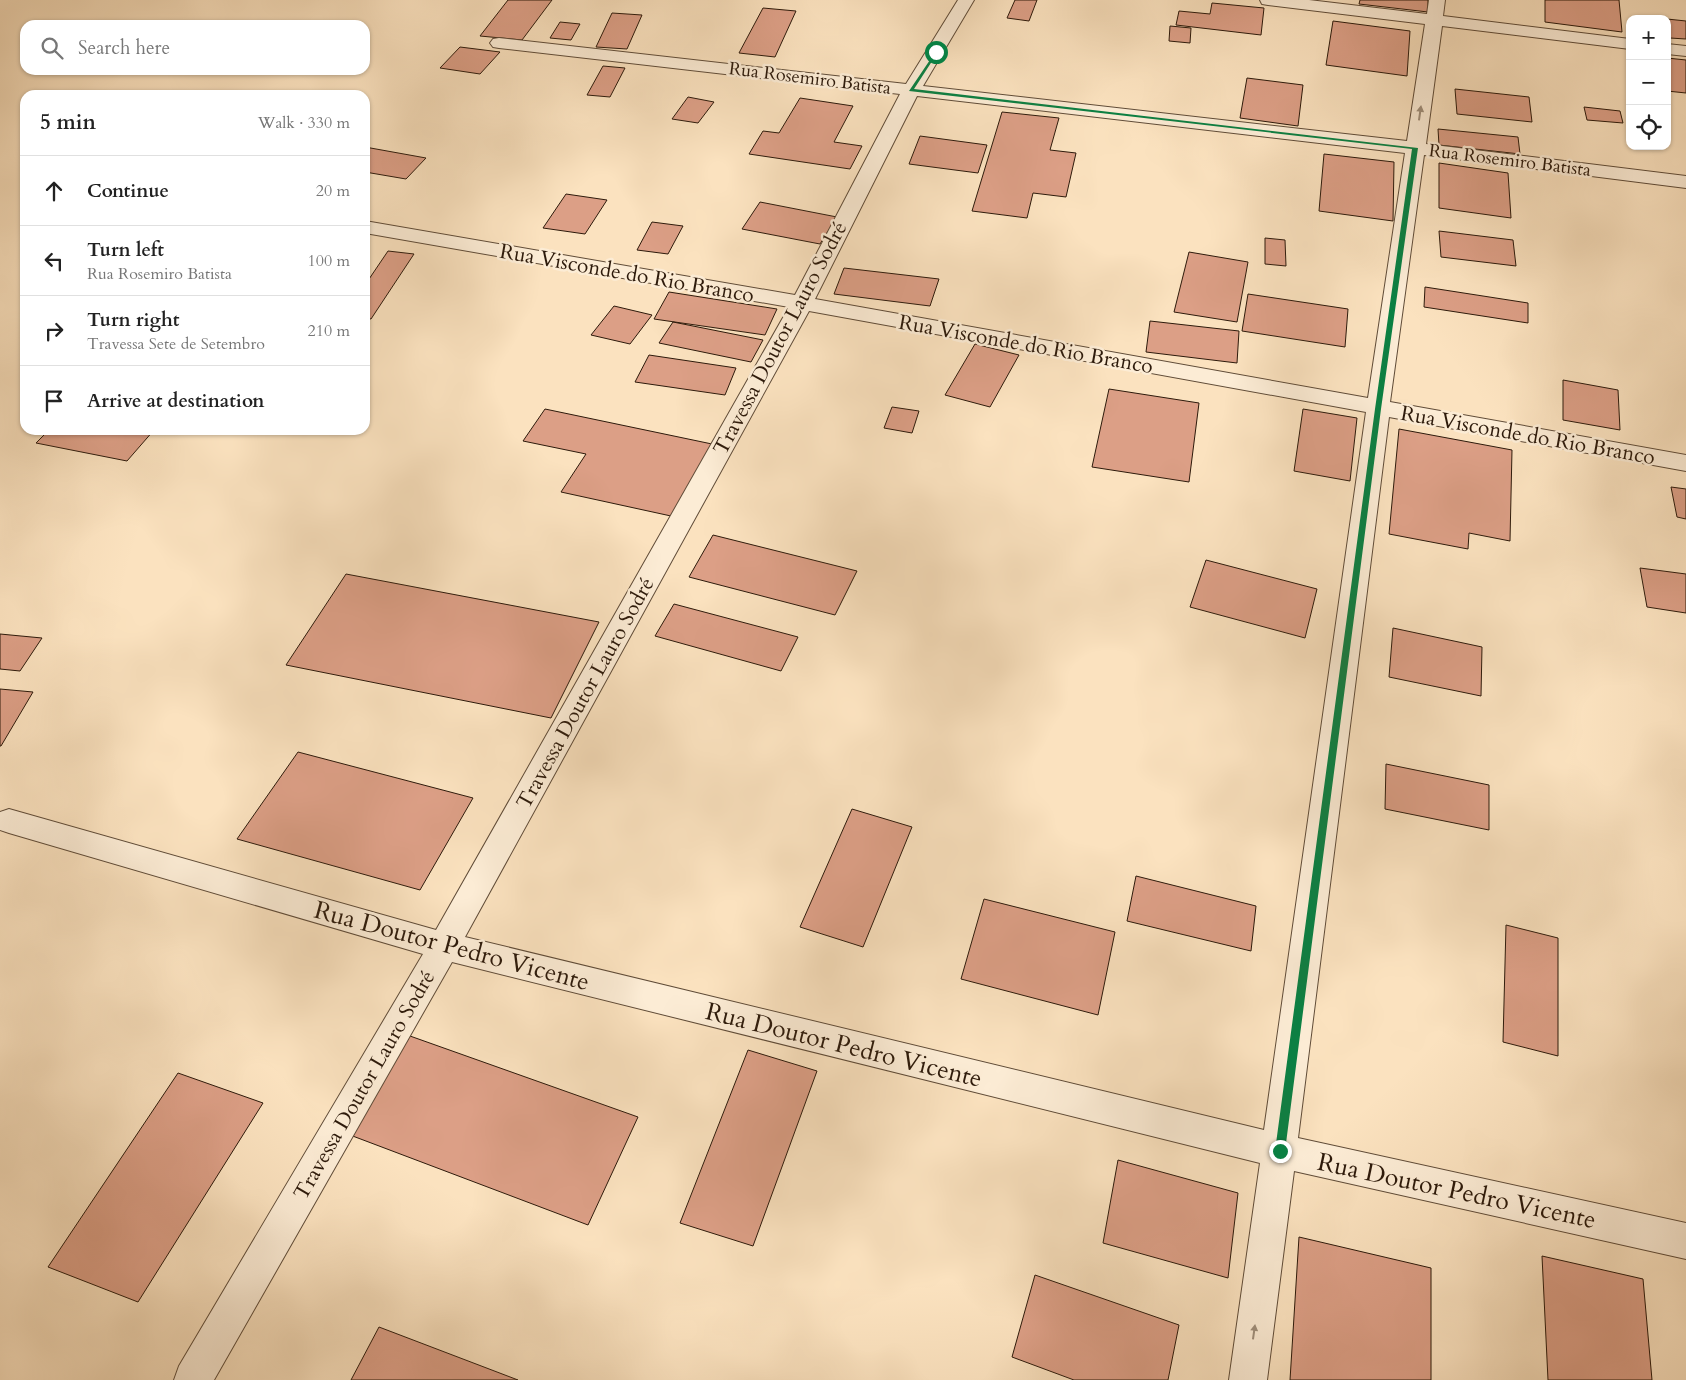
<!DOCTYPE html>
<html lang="en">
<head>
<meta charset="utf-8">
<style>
	:root { --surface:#fff; --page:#f2f2f2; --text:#222; --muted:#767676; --line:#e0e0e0 }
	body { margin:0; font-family:Cardo,serif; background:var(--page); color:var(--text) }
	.controls { position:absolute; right:15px; top:15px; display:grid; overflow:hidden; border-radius:10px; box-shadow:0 1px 4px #0004 }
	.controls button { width:45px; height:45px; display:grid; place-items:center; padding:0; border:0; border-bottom:1px solid var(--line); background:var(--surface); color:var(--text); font:25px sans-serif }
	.stop { position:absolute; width:15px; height:15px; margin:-11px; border:4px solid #0b8043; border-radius:50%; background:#fff }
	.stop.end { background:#0b8043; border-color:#fff; box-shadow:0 1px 5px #0008 }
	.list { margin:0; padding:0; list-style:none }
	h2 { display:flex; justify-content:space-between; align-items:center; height:65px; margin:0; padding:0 20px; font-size:21px }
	h2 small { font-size:16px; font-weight:400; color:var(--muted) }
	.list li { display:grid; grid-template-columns:32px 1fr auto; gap:15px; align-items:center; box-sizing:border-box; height:70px; padding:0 20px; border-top:1px solid var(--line) }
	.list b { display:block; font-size:19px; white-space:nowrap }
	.list p { margin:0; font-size:16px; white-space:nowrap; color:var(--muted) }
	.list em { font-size:16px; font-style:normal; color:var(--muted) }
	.icon { flex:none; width:28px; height:28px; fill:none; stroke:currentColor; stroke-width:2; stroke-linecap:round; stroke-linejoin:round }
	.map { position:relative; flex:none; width:1686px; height:1380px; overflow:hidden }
	.search { position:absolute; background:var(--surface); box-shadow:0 1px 4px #0004; left:20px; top:20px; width:350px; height:55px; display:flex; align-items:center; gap:12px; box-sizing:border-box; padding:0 18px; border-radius:15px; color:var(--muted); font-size:19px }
	.panel { position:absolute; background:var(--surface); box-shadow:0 1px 4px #0004; left:20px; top:90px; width:350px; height:345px; border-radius:15px }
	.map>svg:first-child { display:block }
</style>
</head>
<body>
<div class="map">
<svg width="1686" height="1380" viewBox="0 0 1686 1380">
	<rect width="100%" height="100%" fill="#fbe2bf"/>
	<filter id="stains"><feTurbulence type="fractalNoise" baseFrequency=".004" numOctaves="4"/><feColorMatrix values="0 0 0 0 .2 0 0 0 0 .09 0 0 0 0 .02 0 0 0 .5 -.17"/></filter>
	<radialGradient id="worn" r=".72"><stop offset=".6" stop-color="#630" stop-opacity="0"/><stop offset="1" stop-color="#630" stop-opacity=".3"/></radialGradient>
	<!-- building -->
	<path fill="#dc9f86" stroke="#2d1a0b" d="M508,0H552L522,40L480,36Z
		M1015,0H1037L1029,21L1007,18Z
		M1360,0H1428V12L1359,4Z
		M1545,0H1619L1622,32L1545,22Z
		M1212,3L1264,8L1261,35L1176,25L1179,11L1210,14Z
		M763,8L796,11L775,57L739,53Z
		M612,13L642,15L627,49L596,47Z
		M1667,19L1686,21V39L1670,38Z
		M1333,21L1410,31L1407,76L1326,65Z
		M560,22L580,24L571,40L550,38Z
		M1170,26L1191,28L1190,43L1169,41Z
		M460,47L500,52L480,74L440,68Z
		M1667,58L1686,60V93L1667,91Z
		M603,66L625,68L610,97L587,95Z
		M1247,78L1303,85L1298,126L1240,118Z
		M1455,89L1529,97L1532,122L1457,114Z
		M688,97L714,102L698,123L672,119Z
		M800,98L853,106L834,142L862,146L850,169L749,154L763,131L779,133Z
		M1584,107L1620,111L1623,123L1587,120Z
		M1002,112L1059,118L1050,150L1076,153L1066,197L1033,193L1027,218L972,211Z
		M1438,129L1518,137L1520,154L1439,145Z
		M920,136L987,145L978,173L909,164Z
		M365,147L426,158L406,179L365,172Z
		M1324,154L1394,162L1393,221L1319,211Z
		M1439,163L1508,173L1511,218L1439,208Z
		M566,194L607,200L585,234L543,228Z
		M760,202L837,217L820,244L742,229Z
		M652,222L683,226L668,254L637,250Z
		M1439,231L1513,240L1516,266L1441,257Z
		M1265,238L1285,240L1286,266L1265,264Z
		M388,251L414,254L371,319L365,318V285Z
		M1189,252L1248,262L1237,322L1174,312Z
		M844,268L939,279L930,306L834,294Z
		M1425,287L1528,303V323L1424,307Z
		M669,292L777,309L765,335L654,319Z
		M1248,294L1348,309L1345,347L1242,331Z
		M614,306L652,315L630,344L591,335Z
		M1150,321L1239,331L1237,363L1146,352Z
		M673,322L763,340L751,362L659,343Z
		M975,344L1019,355L990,407L945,395Z
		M649,355L736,368L725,395L635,382Z
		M1563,380L1618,390L1620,430L1563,420Z
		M1109,389L1199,403L1189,482L1092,467Z
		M892,407L919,411L912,433L884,428Z
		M545,409L712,444L671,516L561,492L586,454L523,441Z
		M1303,409L1357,418L1350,481L1294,471Z
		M1399,429L1512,450L1510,541L1469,533L1468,549L1389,534Z
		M49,430H154L127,461L36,443Z
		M1671,487L1686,489V519L1677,517Z
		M713,535L857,571L835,615L689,577Z
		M1206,560L1317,589L1305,638L1190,607Z
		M1640,568L1686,574V613L1647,607Z
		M346,574L599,622L551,718L286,665Z
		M674,604L798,637L781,671L655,636Z
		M1393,628L1482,647L1481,696L1389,677Z
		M0,634L42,638L20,671L0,669Z
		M0,689L33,692L1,746H0Z
		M298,752L473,798L420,890L237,839Z
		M1386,764L1489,785V830L1385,809Z
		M852,809L912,827L863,947L800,927Z
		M1136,876L1256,906L1251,951L1127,921Z
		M984,899L1115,932L1098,1015L961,979Z
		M1506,925L1558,938V1056L1503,1042Z
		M410,1036L638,1117L588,1225L350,1135Z
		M748,1050L817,1071L753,1246L680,1223Z
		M178,1073L263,1103L138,1302L48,1267Z
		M1118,1160L1238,1193L1228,1278L1103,1243Z
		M1299,1237L1431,1268V1380H1290Z
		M1542,1256L1643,1279L1652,1380H1548Z
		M1035,1275L1179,1325L1168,1380H1074L1012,1357Z
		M379,1327L518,1380H351Z"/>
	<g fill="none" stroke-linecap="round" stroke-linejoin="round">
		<!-- minor casing -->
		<g stroke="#604c38" stroke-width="2">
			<path id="minor" d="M958,0H974L923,86L1407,141L1425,24L1268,5L1262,4L1260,0H1309L1427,14L1429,0H1445L1443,16L1630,39V49L1442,26L1426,144L1686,176V188L1424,155L1390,402L1686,455V471L1389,417L1298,1138L1686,1223V1259L1294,1171L1267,1380H1229L1260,1163L452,962L214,1380H174L179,1366L423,954L9,833L0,830V812L9,809L436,930L789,307L365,233V221L795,295L900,94L499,48L493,47L490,43L493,39L499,38L906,84ZM917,96L1405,153L1368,398L815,299ZM809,311L1366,412L1264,1130L465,937Z
				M1667,44L1686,46V56L1667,54Z"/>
		</g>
		<!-- minor -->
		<use href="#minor" fill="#fcecd5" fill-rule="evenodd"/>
	</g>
	<!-- one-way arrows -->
	<defs><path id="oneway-solid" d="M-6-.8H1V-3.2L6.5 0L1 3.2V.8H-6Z" transform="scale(1.25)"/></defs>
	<g fill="#9f8e7a">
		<use href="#oneway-solid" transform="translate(1420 113) rotate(-82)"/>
		<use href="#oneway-solid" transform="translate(1254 1332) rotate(-82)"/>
	</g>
	<!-- route -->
	<path fill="#0b8043" d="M936,51L938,52L914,89L1418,148L1381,409L1285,1151L1280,1156L1275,1151L1375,409L1412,149L909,91Z"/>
	<g text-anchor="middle" stroke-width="5" stroke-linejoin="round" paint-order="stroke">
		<!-- far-street labels -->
		<g font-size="18" fill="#2d1a0b" stroke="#fcecd5">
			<text transform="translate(810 78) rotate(7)" y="6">Rua Rosemiro Batista</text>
			<text transform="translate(1510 160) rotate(7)" y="6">Rua Rosemiro Batista</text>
		</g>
		<!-- street labels -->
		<g font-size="21" fill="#2d1a0b" stroke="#fcecd5">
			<text transform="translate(627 273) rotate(10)" y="7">Rua Visconde do Rio Branco</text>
			<text transform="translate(780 338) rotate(-62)" y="7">Travessa Doutor Lauro Sodré</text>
			<text transform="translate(1026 344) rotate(10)" y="7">Rua Visconde do Rio Branco</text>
			<text transform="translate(1528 435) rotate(10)" y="7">Rua Visconde do Rio Branco</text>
			<text transform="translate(585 693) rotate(-61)" y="7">Travessa Doutor Lauro Sodré</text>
			<text transform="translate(364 1085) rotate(-60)" y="7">Travessa Doutor Lauro Sodré</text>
		</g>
		<!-- near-street labels -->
		<g font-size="25" fill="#2d1a0b" stroke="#fcecd5">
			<text transform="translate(452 945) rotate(15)" y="9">Rua Doutor Pedro Vicente</text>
			<text transform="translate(844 1044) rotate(14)" y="9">Rua Doutor Pedro Vicente</text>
			<text transform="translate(1457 1190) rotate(12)" y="9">Rua Doutor Pedro Vicente</text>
		</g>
	</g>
	<rect width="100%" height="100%" filter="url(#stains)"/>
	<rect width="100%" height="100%" fill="url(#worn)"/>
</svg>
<div class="controls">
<button>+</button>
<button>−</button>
<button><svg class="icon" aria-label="locate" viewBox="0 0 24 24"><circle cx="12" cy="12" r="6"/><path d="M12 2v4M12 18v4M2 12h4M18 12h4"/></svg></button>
</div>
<div class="stop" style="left:936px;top:52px"></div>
<div class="stop end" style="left:1280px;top:1151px"></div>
<div class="search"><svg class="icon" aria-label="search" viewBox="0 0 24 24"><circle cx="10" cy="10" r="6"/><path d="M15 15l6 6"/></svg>Search here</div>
<section class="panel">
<h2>5 min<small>Walk · 330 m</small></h2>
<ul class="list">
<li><svg class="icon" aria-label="ahead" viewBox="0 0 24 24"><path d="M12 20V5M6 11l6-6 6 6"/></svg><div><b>Continue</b></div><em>20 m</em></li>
<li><svg class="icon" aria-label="left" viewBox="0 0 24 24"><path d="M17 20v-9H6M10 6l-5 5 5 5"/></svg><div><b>Turn left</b><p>Rua Rosemiro Batista</p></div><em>100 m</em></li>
<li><svg class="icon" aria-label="right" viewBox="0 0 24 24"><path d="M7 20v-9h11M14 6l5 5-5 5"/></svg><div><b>Turn right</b><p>Travessa Sete de Setembro</p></div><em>210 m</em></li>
<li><svg class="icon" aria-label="arrive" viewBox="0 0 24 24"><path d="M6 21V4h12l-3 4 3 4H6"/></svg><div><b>Arrive at destination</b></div></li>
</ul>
</section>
</div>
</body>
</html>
